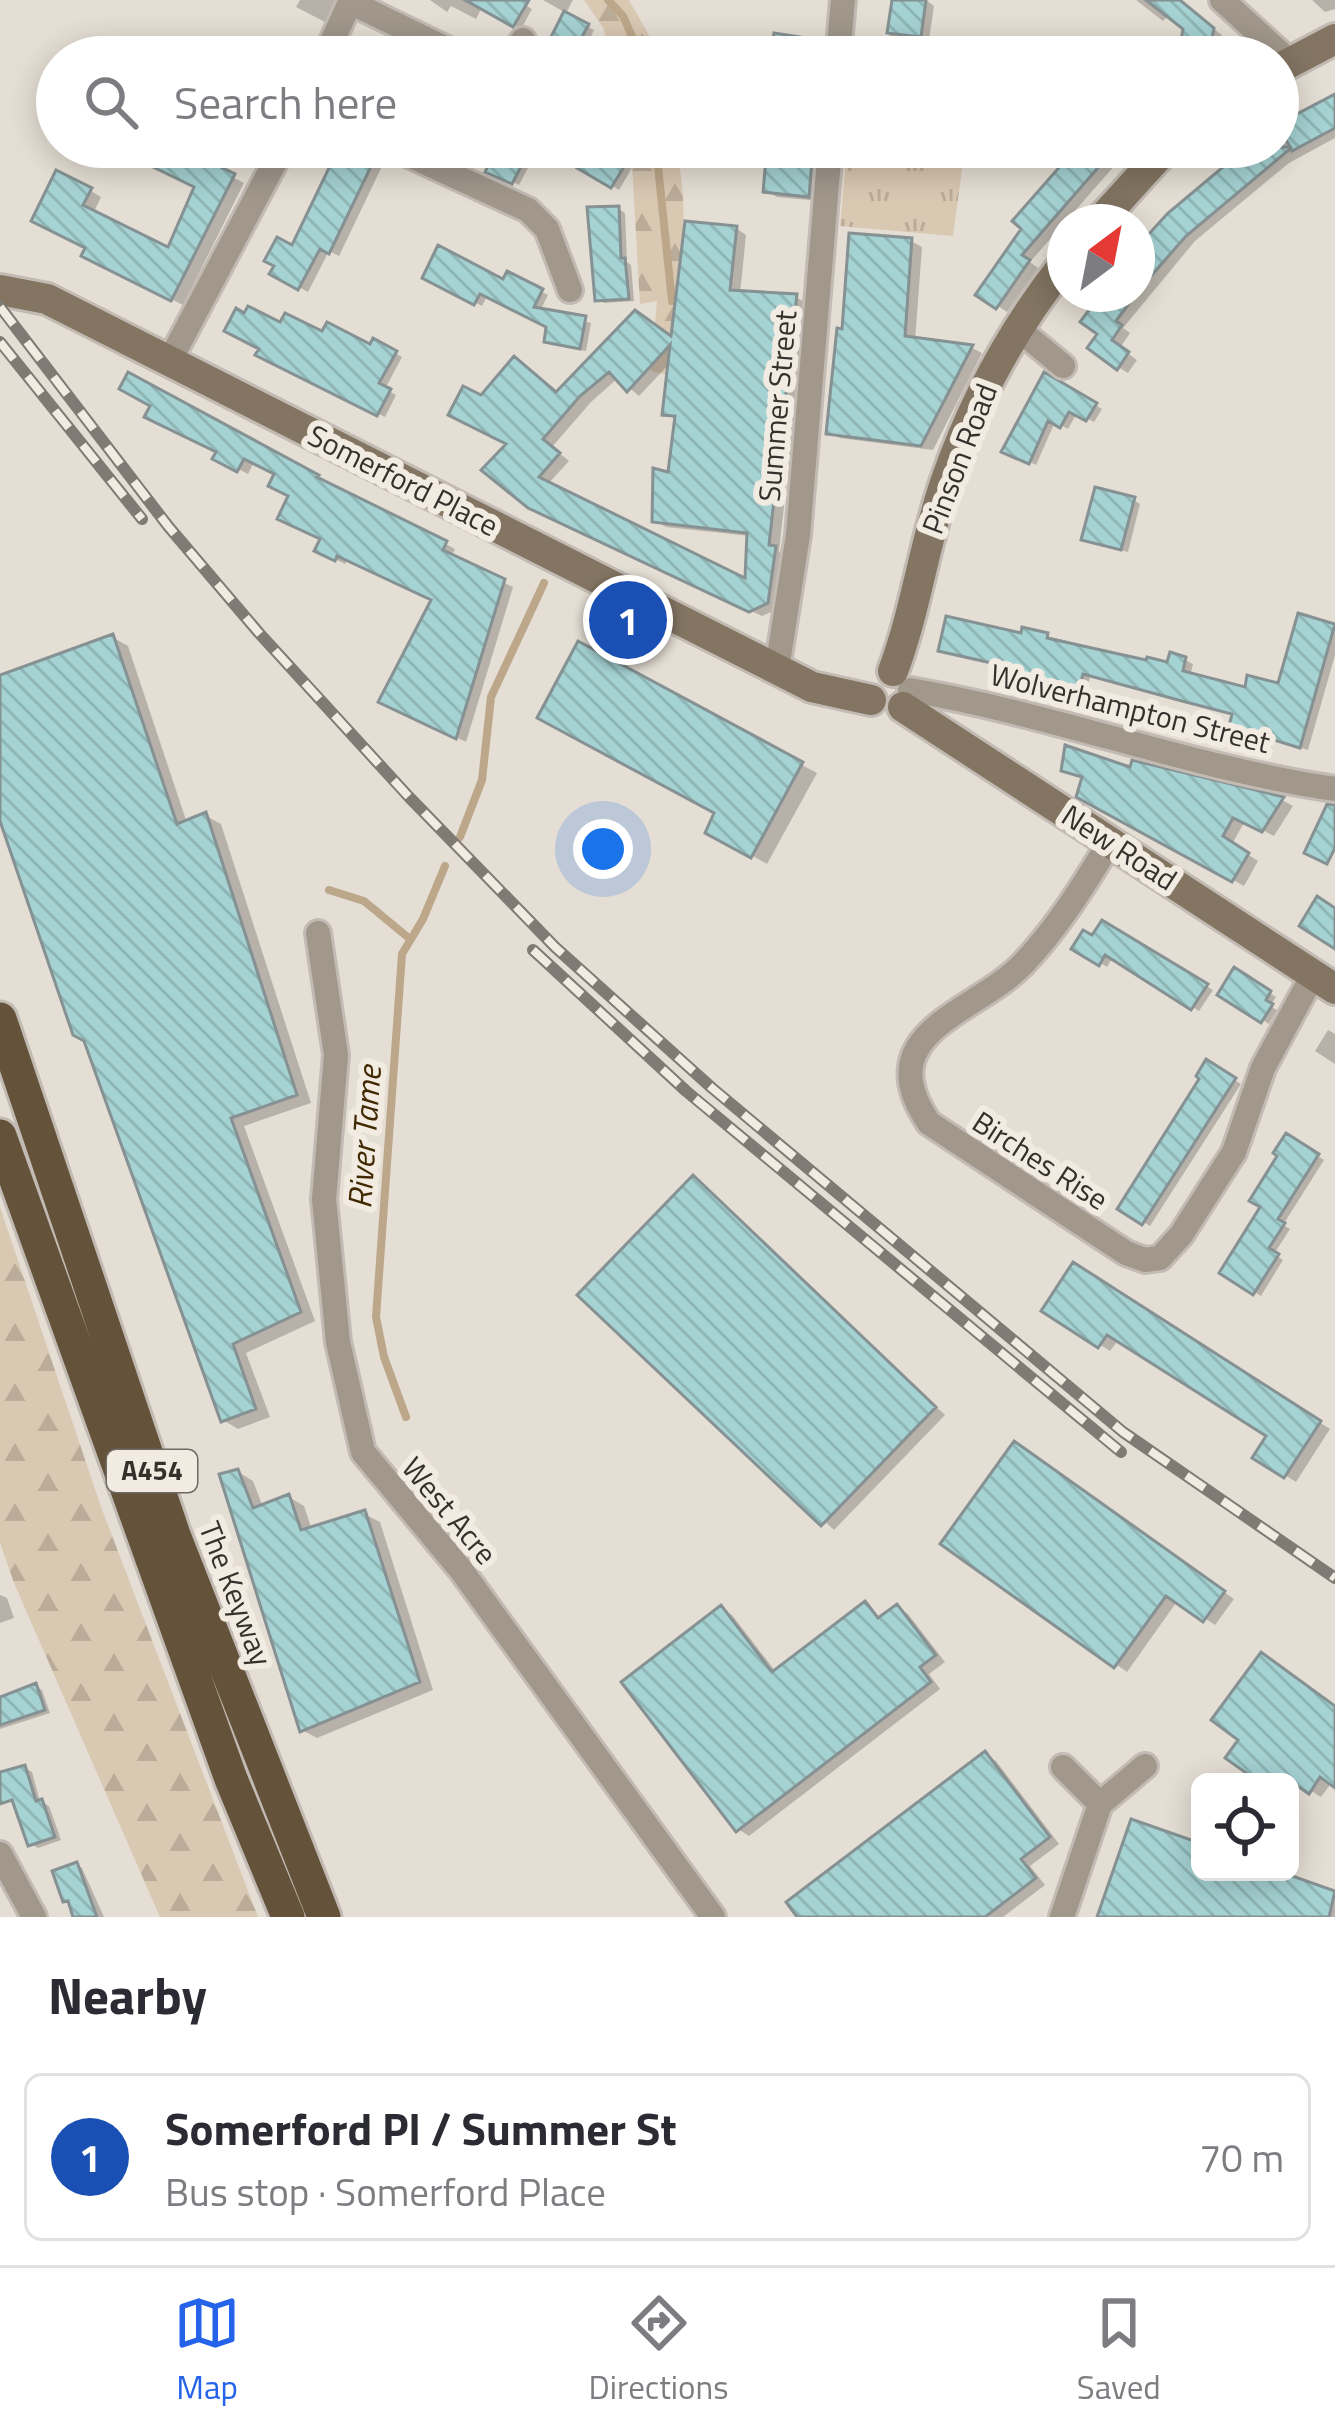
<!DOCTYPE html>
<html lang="en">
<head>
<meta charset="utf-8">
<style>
	:root { --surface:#fff; --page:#f7f7f7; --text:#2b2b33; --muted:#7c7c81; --line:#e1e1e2; --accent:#2563eb }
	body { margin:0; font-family:"Titillium Web",sans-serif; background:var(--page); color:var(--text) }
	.controls { position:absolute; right:36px; bottom:36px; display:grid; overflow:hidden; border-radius:18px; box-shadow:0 6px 30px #0003 }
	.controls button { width:108px; height:108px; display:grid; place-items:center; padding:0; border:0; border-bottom:3px solid var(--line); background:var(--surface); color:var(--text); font:60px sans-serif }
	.compass { position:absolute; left:1047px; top:204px; width:108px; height:108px; border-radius:50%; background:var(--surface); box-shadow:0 6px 30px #0003; rotate:32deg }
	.you { position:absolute; left:603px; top:849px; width:42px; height:42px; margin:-30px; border:9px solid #fff; border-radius:50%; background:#1a73e8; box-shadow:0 0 0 18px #1a73e833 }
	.badge { display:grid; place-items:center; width:78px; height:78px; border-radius:50%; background:var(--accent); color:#fff; font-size:39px; font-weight:700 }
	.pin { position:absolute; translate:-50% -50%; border:6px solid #fff; box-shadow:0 3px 12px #0006 }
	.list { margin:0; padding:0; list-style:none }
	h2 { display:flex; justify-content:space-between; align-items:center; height:156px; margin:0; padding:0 48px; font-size:51px }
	h2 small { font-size:39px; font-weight:400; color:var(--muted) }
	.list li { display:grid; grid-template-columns:78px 1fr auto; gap:36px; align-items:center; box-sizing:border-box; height:168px; margin:0 24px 24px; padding:0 24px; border:3px solid var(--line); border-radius:18px }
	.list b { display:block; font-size:45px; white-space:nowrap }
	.list p { margin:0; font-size:39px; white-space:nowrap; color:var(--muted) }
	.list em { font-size:39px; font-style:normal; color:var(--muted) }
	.icon { flex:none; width:66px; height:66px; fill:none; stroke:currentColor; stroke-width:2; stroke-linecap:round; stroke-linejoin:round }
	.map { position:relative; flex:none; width:1335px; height:1917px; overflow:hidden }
	.search { position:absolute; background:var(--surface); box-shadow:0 6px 30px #0003; left:36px; right:36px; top:36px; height:132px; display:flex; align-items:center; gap:30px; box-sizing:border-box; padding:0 42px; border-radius:66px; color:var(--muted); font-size:45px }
	.sheet { height:348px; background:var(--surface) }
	nav { display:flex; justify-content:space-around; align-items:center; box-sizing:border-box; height:168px; border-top:3px solid var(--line); background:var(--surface); font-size:33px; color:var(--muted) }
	nav a { display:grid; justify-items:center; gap:6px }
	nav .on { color:var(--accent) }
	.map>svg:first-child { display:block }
</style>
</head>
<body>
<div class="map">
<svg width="1335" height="1917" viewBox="0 0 1335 1917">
	<defs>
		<pattern id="grass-tufts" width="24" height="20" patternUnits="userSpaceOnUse" patternTransform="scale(3)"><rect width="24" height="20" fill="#d9c8b2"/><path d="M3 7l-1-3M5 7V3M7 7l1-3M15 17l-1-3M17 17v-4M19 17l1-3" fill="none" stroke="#bbac99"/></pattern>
		<pattern id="forest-firs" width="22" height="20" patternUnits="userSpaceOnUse" patternTransform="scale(3)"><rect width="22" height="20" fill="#d9c8b2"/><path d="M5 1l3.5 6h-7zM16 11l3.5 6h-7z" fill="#bbac99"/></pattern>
		<pattern id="building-back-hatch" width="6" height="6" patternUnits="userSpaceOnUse" patternTransform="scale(3)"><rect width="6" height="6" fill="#a5d2d3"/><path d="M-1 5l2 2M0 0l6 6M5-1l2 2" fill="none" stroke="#8fb5b5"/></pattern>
	</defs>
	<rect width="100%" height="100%" fill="#e5ded4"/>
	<!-- grass -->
	<path fill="url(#grass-tufts)" d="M847,147H965L953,236L840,226Z"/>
	<!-- forest -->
	<path fill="url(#forest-firs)" d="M584,0H629L650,37L654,57H609L604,29Z
		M631,147H675C695,220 675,301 667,375L651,371L657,301L640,304Z
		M0,1207L101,1507L258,1917H160L14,1583L0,1543Z"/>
	<!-- shadow -->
	<path fill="#0003" fill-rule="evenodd" d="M300,0H337L325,22L296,7Z
		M430,0H517L532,9L521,29L482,7L476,19L451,6L447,12Z
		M543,0H573L566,13Z
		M893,0H926L934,6L929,40L918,39L917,57H887Z
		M1136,0H1176L1222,35L1221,40L1230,48L1224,55L1219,51L1218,57H1181L1187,28L1170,14L1163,21Z
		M1312,0H1335V9L1325,12Z
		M565,15L594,30L581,57H555Z
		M812,42L823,48L822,57H773Z
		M369,46L392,57H364Z
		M1335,97V138L1289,163L1195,241L1123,328L1130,333L1120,348L1137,360L1128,373L1118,367L1101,333L1105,294H1137V251L1252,147H1278V128Z
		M116,147H173L244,183L183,305L95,261L88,248L45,226L91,191L101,197L93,214L170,251L197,187Z
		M342,147H365L385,160L339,256L329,251L308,292L273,273L293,249Z
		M502,147H539L519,185L489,171Z
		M593,147H602L633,166L619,190L581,167Z
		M770,147H828L820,201L777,197L766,190Z
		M1081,147H1131L1030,262L1038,268L1007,312L979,294Z
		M619,209L625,213L627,262L631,265L634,301L604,303L598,300Z
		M736,228L746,235L740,294L796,297L806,303L779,552L785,555L778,609L762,616L543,513L510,444L482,398L558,394L674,340ZM672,361L666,414L678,421L670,476L655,520L666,527L750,536L748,583L548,484L569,461L552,447L591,402L618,378L639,396Z
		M911,241L922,247L915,341L972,348L982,353L933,450L840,438L829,432L845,332Z
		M508,275L548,295L540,311L591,323L586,351L554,345L547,341L550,326L487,296L482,306L426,277L504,283Z
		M282,326L372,348L375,342L402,357L385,389L396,395L385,417L266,358Z
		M1045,376L1102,409L1094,422L1077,413L1068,429L1055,422L1036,465L1005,450Z
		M129,377L325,485L446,544L455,549L451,557L513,587L466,742L391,706L434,600L348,559L345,564L327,555L324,539L278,473L254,462L248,474L216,457L219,451L154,405Z
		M1134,500L1140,504L1128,552L1091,542Z
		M1300,617L1335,627V655L1308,750L1241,729L1235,715L1090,676L1087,692L941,649L1047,636L1169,666L1185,660L1193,664L1190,676L1247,690L1281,686Z
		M112,637L128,646L187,823L206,816L221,824L311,1103L244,1126L315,1321L246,1353L270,1417L238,1429L223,1420L0,812V678Z
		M579,645L817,773L767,864L709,832L717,812Z
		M1134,764L1282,800L1293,806L1274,836L1245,821L1232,844L1258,861L1244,886L1080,795L1085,779L1064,770L1132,771Z
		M1103,924L1213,990L1199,1011L1113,957L1107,967L1076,948L1093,939Z
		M1235,971L1276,997L1270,1006L1277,1010L1269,1024L1221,994Z
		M1328,1030L1335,1034V1064L1315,1051Z
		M1207,1063L1241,1084L1150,1226L1121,1208L1203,1078Z
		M1287,1137L1324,1160L1283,1225L1290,1229L1274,1254L1283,1260L1261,1296L1223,1272L1264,1206Z
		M694,1179L945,1415L834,1530L582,1295Z
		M1074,1266L1330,1429L1296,1482L1256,1457L1270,1436L1119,1339L1110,1351L1045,1310Z
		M1026,1451L1234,1599L1215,1625L1178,1600L1127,1672L944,1543Z
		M238,1472L253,1481L263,1507L289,1497L304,1506L312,1530L364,1514L380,1522L433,1690L317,1738L302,1730Z
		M0,1595L7,1598L14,1618L0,1623Z
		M865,1604L882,1619L897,1607L908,1614L945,1662L929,1674L940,1689L749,1836L738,1829L721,1609L732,1615L776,1672Z
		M35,1686L42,1690L50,1713L0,1729V1699Z
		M1335,1708V1784L1332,1782L1321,1797L1299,1783L1290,1795V1782H1264Z
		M985,1755L996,1761L1059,1844L1030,1866L1045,1885L1003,1917H801Z
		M25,1768L32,1772L40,1801L49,1806L61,1840L38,1848L31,1844L17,1803L4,1801L0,1788V1775Z
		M1200,1846V1872H1272L1335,1894V1917H1100Z
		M77,1865L82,1868L104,1917H75L56,1873Z"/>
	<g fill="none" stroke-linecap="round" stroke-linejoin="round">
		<!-- stream -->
		<path stroke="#bda78a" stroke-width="8" d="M608,0L623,16L641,57
			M656,147L672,301
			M460,837L482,780L491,697L544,583
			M329,890L364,901L410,939
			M406,1417L384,1357L376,1317L402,954L423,919L445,866"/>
	</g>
	<!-- building -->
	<path fill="url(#building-back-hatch)" stroke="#859192" stroke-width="3" fill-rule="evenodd" d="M465,0H529L513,27Z
		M892,0H926L921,37L887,33Z
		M1146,0H1180L1214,28L1208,57H1178L1183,29Z
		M564,11L589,24L571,57H541Z
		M774,33L813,39L811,57H770Z
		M1335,94V128L1292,151L1291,148L1186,236L1137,292V247L1168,213L1247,147H1290L1278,124Z
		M112,147H180L235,174L171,301L81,256L85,248L31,221L56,170L92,188L83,205L168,247L194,187Z
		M339,147H376L377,154L329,254L320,249L298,290L269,274L274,266L264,261L277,237L292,245Z
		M498,147H531L512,184L485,172Z
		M590,147H607L628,160L611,188L577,168Z
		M767,147H813L809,197L763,192Z
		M1077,147H1116L1022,255L1030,260L996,309L975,295L1021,229L1012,221Z
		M619,206L621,258H625L629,299L595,301L587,207Z
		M685,221L737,226L730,290L797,294L769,545L776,546L768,603L749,612L528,508L481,470L506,444L448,415L463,386L481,395L514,356L556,392L635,310L671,336ZM670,345L662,415L675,416L668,472L653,468L652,522L747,533L745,578L539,477L560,453L543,439L580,396L609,372L627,392Z
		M849,233L912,238L905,336L973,345L921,446L826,434L837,328L842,329Z
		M438,245L503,279L507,271L543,289L534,307L586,316L580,349L544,342L546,327L480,294L474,305L422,278Z
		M1101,294H1136L1116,321L1122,325L1112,340L1129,352L1117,370L1087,348L1097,334L1080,322Z
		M248,306L280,322L285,313L322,331L327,322L370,344L373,338L397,351L379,383L391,389L377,416L255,355L259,349L224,331L236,308L244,313Z
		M128,372L319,475L317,477L447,541L443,550L505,579L456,739L378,702L431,600L337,556L335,561L314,551L320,539L277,519L288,496L268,486L274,474L244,459L237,472L212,459L216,452L144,417L150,406L119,389Z
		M1044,372L1097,403L1086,421L1069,412L1060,428L1048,421L1029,464L1001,452Z
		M1095,487L1135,497L1121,550L1081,540Z
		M1298,613L1335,624L1300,748L1229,726L1232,714L1182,701L1083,674L1079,690L1013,673L1014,668L938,651L946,616L1021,633L1022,627L1048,633L1047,638L1146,660L1147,657L1167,662L1170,652L1186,657L1183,671L1245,687L1247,675L1278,683Z
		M113,634L177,824L206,812L297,1095L231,1118L301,1312L233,1344L256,1409L221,1422L84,1041L73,1035L0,821V675Z
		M578,641L803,762L751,858L705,833L714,813L537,718Z
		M1065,745L1130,767L1132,760L1284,797L1262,832L1233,818L1223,836L1249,853L1232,882L1076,797L1082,777L1061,771Z
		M1327,804L1335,805V848L1327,864L1304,853Z
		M1317,896L1335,908V949L1299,926Z
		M1102,920L1208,984L1191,1010L1105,955L1099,966L1071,949L1083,930L1092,935Z
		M1234,967L1271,991L1266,1000L1273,1004L1261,1023L1217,995Z
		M1206,1059L1236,1078L1142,1225L1117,1209L1199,1079L1196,1076Z
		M1286,1133L1319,1154L1278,1219L1285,1223L1269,1248L1279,1254L1253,1295L1219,1273L1260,1207L1249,1201L1277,1156L1273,1153Z
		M693,1175L936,1407L821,1526L577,1295Z
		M1073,1262L1321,1421L1284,1478L1252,1458L1266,1436L1107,1335L1098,1348L1041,1311Z
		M1014,1441L1225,1591L1203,1622L1166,1596L1114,1668L940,1544Z
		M238,1469L253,1508L289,1494L301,1530L365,1510L420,1682L300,1732L219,1474Z
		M865,1601L878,1618L897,1604L936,1655L920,1667L931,1682L736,1832L621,1682L721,1605L772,1672Z
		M1261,1652L1335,1706V1788L1320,1777L1309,1794L1292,1782H1259L1225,1758L1238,1740L1211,1720Z
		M36,1683L45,1710L0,1725V1697Z
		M985,1751L1050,1837L1021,1859L1036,1878L985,1917H797L786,1902Z
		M25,1765L36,1801L42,1799L55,1837L28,1846L12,1800L0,1804V1772Z
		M1131,1819L1200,1843V1872H1281L1335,1891L1329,1917H1097Z
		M77,1862L97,1917H73L68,1901L63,1902L52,1871Z"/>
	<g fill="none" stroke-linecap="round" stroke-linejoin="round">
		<!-- minor casing -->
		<g stroke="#c2bbb3" stroke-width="30">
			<path id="minor" d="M1222,0L1289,61
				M350,2L463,57
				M325,57L351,0
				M512,57L523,40
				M838,57L843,0
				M392,147L528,210L547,229L570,290
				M1017,328L1063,366
				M169,362L283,147
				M777,669L798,535L830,147
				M910,690C1053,714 1191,768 1335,789
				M1110,842C1084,885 1058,927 1023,964C976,1013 867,1032 929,1123L1126,1253L1145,1260L1160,1258L1181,1235L1234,1152L1263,1068L1313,975
				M318,933L336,1055L324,1199L338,1342L363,1452L461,1570L713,1917
				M1100,1804L1145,1766
				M0,1854L34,1917
				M1062,1917L1100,1804L1063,1767"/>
		</g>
		<!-- secondary casing -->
		<g stroke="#c2bbb3" stroke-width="36">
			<path id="secondary" d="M1278,69L1335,39
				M1099,222L1167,147
				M0,290L47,299L812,687L871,700
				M893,671C916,610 924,544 945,483C972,404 1013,328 1065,263
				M903,707L1335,989"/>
		</g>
		<!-- trunk casing -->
		<g stroke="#c2bbb3" stroke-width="39">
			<path id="trunk" d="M0,1019L174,1535L324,1917
				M0,1136L231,1779L288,1917"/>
		</g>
		<!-- minor -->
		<use href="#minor" stroke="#a1978b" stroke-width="24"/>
		<!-- secondary -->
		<use href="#secondary" stroke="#837562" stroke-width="30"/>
		<!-- trunk -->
		<use href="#trunk" stroke="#64523a" stroke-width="33"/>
		<!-- rail casing -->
		<g stroke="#7f7a74" stroke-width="12">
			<path id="rail" d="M0,307L168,526L259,633L409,797L555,947L712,1088L1123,1432L1335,1578
				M0,342L142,519
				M533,950L686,1091L1121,1452"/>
		</g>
		<!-- rail -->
		<use href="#rail" stroke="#f2ebe2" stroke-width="8" stroke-dasharray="22" stroke-linecap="butt"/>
	</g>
	<g text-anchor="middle" stroke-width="12" stroke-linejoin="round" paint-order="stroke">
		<!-- shield labels -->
		<rect fill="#f2ebe2" stroke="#6d6963" stroke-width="3" x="107" y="1450" width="90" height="42" rx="9"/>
		<g font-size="27" font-weight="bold" fill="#34312d">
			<text x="152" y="1480">A454</text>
		</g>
		<!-- street labels -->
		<g font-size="30" fill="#34312d" stroke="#f2ebe2">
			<text transform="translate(778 406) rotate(-85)" y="10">Summer Street</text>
			<text transform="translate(960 459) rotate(-69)" y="10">Pinson Road</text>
			<text transform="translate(403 481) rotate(27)" y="10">Somerford Place</text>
			<text transform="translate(1130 709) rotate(14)" y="10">Wolverhampton Street</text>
			<text transform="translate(1119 848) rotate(33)" y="10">New Road</text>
			<text transform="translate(1040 1161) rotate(33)" y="10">Birches Rise</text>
			<text transform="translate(449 1511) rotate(50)" y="10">West Acre</text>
			<text transform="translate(235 1594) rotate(69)" y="10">The Keyway</text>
		</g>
		<!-- water labels -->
		<g font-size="33" font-style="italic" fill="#402901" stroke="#f2ebe2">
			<text transform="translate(364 1137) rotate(-86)" y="12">River Tame</text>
		</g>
	</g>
</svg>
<div class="controls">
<button><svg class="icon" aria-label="locate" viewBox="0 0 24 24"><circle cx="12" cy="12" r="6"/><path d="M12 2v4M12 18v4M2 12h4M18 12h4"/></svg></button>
</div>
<svg class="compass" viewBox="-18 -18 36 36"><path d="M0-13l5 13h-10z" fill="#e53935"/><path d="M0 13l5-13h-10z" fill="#7c7c81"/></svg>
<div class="you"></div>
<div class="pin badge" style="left:628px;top:620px;background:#1a4fb4">1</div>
<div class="search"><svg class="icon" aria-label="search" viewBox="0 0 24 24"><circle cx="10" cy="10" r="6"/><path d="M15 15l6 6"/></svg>Search here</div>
</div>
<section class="sheet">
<h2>Nearby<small></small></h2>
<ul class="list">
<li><span class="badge" style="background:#1a4fb4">1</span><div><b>Somerford Pl / Summer St</b><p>Bus stop · Somerford Place</p></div><em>70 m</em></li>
</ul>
</section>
<nav>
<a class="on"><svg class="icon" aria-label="map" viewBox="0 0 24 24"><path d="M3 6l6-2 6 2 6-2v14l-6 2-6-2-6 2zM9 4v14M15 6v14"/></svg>Map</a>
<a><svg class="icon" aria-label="directions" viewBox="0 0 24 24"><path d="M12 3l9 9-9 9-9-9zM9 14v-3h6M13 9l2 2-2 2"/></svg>Directions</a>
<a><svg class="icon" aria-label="saved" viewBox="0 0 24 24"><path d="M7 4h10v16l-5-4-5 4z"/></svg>Saved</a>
</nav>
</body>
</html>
